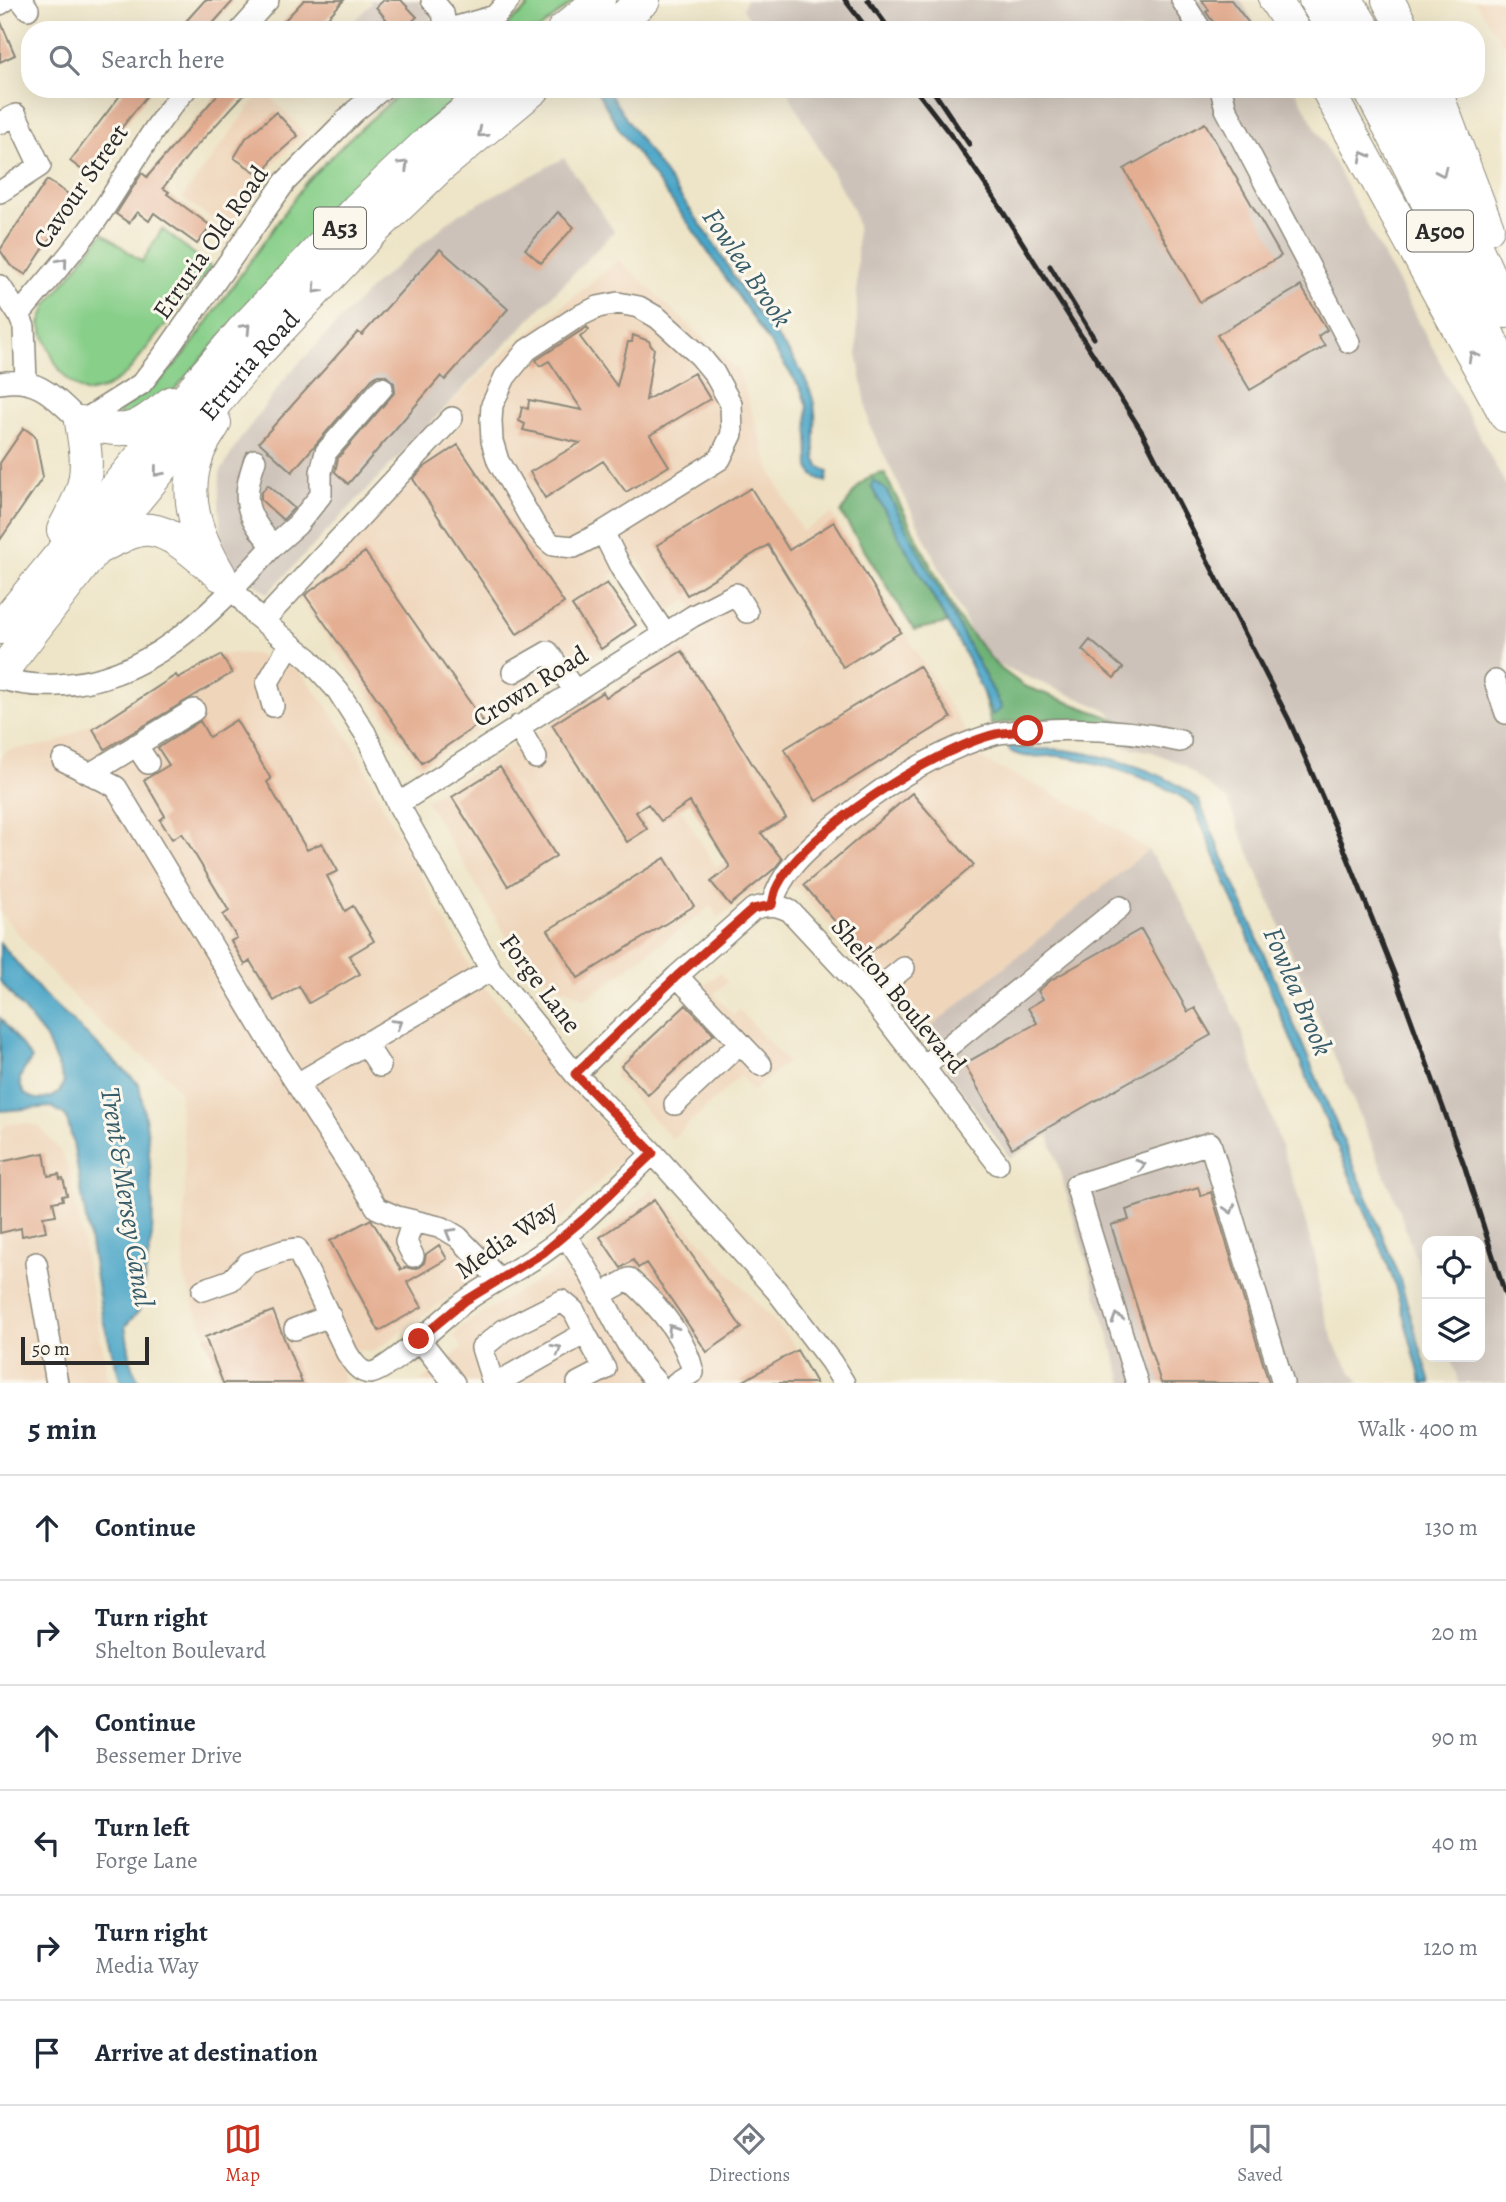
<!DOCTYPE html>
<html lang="en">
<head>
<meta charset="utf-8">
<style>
	:root { --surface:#fff; --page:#f6f6f7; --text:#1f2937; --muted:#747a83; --line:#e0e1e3; --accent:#c8321e }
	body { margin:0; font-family:Alegreya,serif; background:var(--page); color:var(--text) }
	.controls { position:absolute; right:21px; bottom:21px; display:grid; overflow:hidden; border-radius:14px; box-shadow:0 7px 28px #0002 }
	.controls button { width:63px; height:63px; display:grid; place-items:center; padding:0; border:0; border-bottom:2px solid var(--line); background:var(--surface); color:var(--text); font:35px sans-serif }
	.scale { position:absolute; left:21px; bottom:18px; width:128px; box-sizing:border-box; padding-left:7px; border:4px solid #2b2b2b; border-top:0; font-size:19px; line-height:24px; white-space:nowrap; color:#2b2b2b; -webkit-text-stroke:5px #fbf7ec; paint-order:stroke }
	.stop { position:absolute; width:21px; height:21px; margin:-16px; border:5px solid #c8321e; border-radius:50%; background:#fff }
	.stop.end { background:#c8321e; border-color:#fff; box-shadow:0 2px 7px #0008 }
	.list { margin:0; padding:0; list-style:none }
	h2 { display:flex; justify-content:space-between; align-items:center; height:91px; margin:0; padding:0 28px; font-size:30px }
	h2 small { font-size:23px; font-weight:400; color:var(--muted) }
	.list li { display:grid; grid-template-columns:46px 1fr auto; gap:21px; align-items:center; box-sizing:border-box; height:105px; padding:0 28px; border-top:2px solid var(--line) }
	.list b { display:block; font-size:26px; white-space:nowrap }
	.list p { margin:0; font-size:23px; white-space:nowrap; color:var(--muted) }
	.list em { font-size:23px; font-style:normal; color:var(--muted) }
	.icon { flex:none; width:38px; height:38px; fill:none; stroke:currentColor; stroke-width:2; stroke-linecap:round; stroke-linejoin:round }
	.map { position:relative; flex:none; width:1506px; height:1383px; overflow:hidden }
	.search { position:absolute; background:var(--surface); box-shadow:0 7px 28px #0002; left:21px; right:21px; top:21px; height:77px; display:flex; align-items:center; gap:18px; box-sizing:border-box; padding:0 24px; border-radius:28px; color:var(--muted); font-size:26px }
	.sheet { height:721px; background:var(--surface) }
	nav { display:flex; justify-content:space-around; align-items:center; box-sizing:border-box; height:98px; border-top:2px solid var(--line); background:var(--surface); font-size:19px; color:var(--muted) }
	nav a { display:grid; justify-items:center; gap:4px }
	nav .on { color:var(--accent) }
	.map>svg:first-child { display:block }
</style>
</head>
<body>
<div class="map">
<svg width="1506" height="1383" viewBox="0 0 1506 1383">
	<rect width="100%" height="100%" fill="#fbf7ec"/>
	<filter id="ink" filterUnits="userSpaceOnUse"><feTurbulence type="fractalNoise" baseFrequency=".0143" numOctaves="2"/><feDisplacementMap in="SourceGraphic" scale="14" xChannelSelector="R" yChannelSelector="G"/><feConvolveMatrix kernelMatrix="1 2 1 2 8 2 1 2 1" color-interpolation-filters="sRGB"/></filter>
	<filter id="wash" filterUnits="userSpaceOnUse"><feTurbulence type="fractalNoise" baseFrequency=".00686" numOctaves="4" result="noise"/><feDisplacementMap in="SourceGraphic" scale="28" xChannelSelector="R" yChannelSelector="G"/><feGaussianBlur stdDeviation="1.57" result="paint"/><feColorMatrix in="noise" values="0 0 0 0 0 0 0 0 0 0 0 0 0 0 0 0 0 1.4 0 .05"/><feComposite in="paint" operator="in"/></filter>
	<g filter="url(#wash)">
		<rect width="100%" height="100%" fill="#eee5c8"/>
		<!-- built -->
		<path fill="#efd6bb" d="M1474,0H1506V48Z
			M263,89L306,134L275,162L227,229L182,198Z
			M619,260L739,372L772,474L802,531L832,514L983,760L1090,812L1148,850L922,1034L797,887H767L754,893L718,918L711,906L585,999L525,968L426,800L607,689L716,867L726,861L616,684L707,631L688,600L669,610L638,558L608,577L641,625L420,767L298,597L457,428L446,408L502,355Z
			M235,653L254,654L298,669L330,710L356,750L390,820L469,965L484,987L624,1148L623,1158L566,1215L513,1255L465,1285L373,1352L357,1349L337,1357L345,1383H223L184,1277L185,1158L179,1091L168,1076L104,1027L45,967L0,912V756L8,750L54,744L209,657Z
			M720,972L727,982L714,994L733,1015L739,1010L787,1062L753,1091L740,1076L672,1139L615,1078V1064Z
			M24,1123L40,1127L61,1152L69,1171L109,1383H0V1132L7,1124Z
			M652,1188L791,1340L821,1383H419L462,1348L454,1336L459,1328L584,1253Z"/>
		<!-- industrial -->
		<path fill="#cdc2b9" d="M370,0H417L432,17L430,29L345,30L372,3Z
			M746,0H1240L1259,30H755L743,8Z
			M786,89H1295L1506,486V1383H1459L1450,1357H1480V1241H1427V1292L1398,1207L1227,800L1183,765L1153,752L1118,745L1119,722L1107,710L984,659L870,426L857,354V227L853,210Z
			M564,158L614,231L267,594L232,563L222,541L219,507L220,473L239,441L287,376L373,286L455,216Z
			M1148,850L1176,890L1239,1024L1296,1189L1318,1268L1320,1300L1331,1333L1338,1352L1360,1383H1123L1049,1135L1010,1158L922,1034Z"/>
		<!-- green -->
		<path fill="#88cf8a" stroke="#5a7d5a" stroke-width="2" d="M527,0H576L538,30H501L528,7Z
			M405,89H466L379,165L295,254L175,389L138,419L119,416L121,409L161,380L185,354L306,182L349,139Z
			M162,229L211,267L127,373L106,388L87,393C58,380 50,353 40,324L47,305L103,233L142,262Z"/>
		<!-- forest -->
		<path fill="#6eb276" stroke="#4c6e50" stroke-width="2" d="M884,473L957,617L997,666L1024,686L1150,732C1096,722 1045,713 991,725L983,693L992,714L1002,708L886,490L872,488L947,623L914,630L841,513C852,495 861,475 884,473Z"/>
		<!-- water -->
		<path fill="#49a5c7" stroke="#3a6879" stroke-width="2" d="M596,89H607C639,141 676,189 711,239C724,258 734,279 747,298C769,331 800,358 812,396C819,417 812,438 816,460L819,466L828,472L826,482L813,475L809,467L807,407L801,389L691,227L619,129Z
			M873,480L886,490L1002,708L993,715L965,654L872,488Z
			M1019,742L1021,747C1035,751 1049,748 1064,750C1105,755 1169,771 1199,801L1371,1206L1400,1280L1431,1383H1422L1395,1285L1384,1254L1302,1066L1194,806C1167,782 1094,760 1058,756C1041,755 1025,760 1010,751L1007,746Z
			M0,943L43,994L139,1084L147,1128L153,1202L152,1235L139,1311L125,1326L132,1367L140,1383H121L103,1320L73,1142L66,1116L52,1107L0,1111V1018L32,1059C23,1071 14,1080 25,1094C39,1104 61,1099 64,1081L46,1038L0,981Z"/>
		<g id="blocks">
			<!-- building -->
			<path fill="#e4ae92" d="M205,0H234L207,30H178Z
				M304,0H344L316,30H292L283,22Z
				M384,0H401L417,17L402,30H395L376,7Z
				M1202,0H1231L1254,30H1219L1206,12L1209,10Z
				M0,20L15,55L0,62Z
				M125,89H152L86,173L70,161Z
				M222,89H249L191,152L163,188L169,192L167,194L211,226L197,244L154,213L149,221L137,212L129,223L116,214L142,173L147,177Z
				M276,112L298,136L273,158L263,177L234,158L246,138Z
				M1205,123L1281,256L1200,302L1124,169Z
				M47,180L76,199L26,275L10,265L0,250Z
				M558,212L574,227L541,263L525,249Z
				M440,249L508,309L445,380L441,376L348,484L335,472L338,458L395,392L394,383L385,375H378L372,379L292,472L259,442L358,332L362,335Z
				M1301,286L1327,330L1318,336L1325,346L1250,390L1217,335Z
				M587,327L589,330L580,337L617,386L628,342H632L633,335L649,341L651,346L654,348L646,400L694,373L710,399L650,435L669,466L626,492L603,461L545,498L530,472L580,443L523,430L525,424L519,421L522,407L528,409L529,400L582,410L549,361L540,366L536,360Z
				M24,428L35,436L43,477L0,540V463Z
				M458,445L564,603L517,634L413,479L423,468Z
				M268,485L294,508L283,520L261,500V493Z
				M751,488L789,550L834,522L901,632L843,667L768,545L687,595L657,545Z
				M365,552L483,721L422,763L305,595Z
				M607,583L636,625L601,649L572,606Z
				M1090,640L1123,668L1114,678L1082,650Z
				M682,651L786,818L761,833L782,859L774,869L730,905L711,882L730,867L690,802L661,821L648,804L636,812L647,829L627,842L552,725L603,692L606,697Z
				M221,655L232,673L105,749L93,729L176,675L178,678Z
				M919,666L951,718L816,801L784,749Z
				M236,720L271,779L267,782L307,850L322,843L338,871L327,876L345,911L353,906L374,941L349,956L360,974L309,1003L299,986L274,1001L250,961L245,965L231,941L237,938L223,915L229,911L182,833L172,839L160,820L165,816L144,780L169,765L158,748L200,721L209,737Z
				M500,767L556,856L508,886L452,797Z
				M912,793L974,865L865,957L804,885Z
				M665,858L694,906L578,978L548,930Z
				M1141,929L1188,1012L1195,1008L1211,1035L1012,1148L964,1064L1037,1023L1028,1008L1043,999L1038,991L1051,980Z
				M686,1005L714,1034L648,1095L621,1066Z
				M44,1153L48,1176L59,1174L60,1179L63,1178L67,1195L62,1196L63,1200L53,1202L56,1215L43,1217L46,1231L22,1236L21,1228L0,1233V1162Z
				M1198,1187L1201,1196L1211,1192L1269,1383H1161L1111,1225L1129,1220L1126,1210Z
				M654,1200L742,1328L707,1352L646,1263L638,1268L633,1260L621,1268L600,1237Z
				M371,1219L401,1270L406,1267L413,1269L419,1267L424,1263L426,1254L439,1245L447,1259L407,1282L422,1307L379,1331L330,1241Z
				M273,1311L302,1383H223L205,1337Z
				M797,1350L816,1383H740Z"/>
		</g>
	</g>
	<g filter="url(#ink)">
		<use href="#blocks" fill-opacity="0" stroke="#8c887a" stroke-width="2"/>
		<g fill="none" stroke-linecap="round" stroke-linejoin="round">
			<!-- minor casing -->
			<g stroke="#8c887a" stroke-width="24">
				<path id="minor" d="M21,0L28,9
					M432,0L443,13L446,30
					M1182,0L1201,30
					M0,4L6,0
					M241,30L268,0
					M446,30L495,16L509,0
					M1221,89L1226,109L1349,342
					M0,123L16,115L40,166L0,192
					M0,286L19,315L24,327L26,382
					M19,315C44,284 71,255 94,223C126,178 149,130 186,89
					M0,383C39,376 55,398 81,422L141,384L163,356L285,182L355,111L382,89
					M603,532L720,459L732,434L731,404L714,373L700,356L658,318L639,307L618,303L598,307L577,317L527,350L505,377L492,405L491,421L492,441L498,461L534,524L546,539L553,545L574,547L603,532L621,568L665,634
					M273,546L297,525L321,495V472L326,452L382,388
					M234,590L255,615L309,659L338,691L365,733L398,804L491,970L575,1074L653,1153L776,1290L831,1362L844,1383
					M263,621L452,418
					M513,672L548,652L575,691
					M0,678C18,684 39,686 58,685C152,681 214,610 273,546C245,514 241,500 255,460
					M1495,681L1506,713
					M273,706L267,684L290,644
					M518,726L536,758
					M136,745L148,763
					M63,760L116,787L278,1055L377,1208L397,1217L443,1228L458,1237L499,1279
					M90,774L194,710
					M398,804L693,616L736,594L747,612
					M772,905C781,869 811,846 838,823C883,786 937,750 995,734C1006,731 1020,732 1032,731C1082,727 1130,730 1180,741
					M677,976L761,1065
					M869,996L904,968
					M365,1043L380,1066
					M924,1066L1120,907
					M575,1074L677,976L753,909C767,904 777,904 790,911L869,996L998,1164
					M297,1084L491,970
					M675,1104L740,1043
					M413,1221L406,1242L413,1256
					M564,1235C601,1280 616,1341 657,1383
					M36,1263L57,1383
					M203,1290L231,1280L248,1263L283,1251L297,1249L347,1353C352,1361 359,1373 370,1373C387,1372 447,1315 464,1302C488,1284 516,1271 541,1254C582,1226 617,1187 653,1153
					M600,1295L629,1279C656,1303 685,1336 693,1372L676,1383
					M295,1329L330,1316
					M419,1339L454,1383
					M493,1383L482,1348L504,1330L562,1301L574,1311L585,1333
					M497,1383L585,1333L605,1369L578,1383
					M1137,1383L1076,1185L1210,1143L1283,1383"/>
			</g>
			<!-- highway casing -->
			<g stroke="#8c887a" stroke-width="34">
				<g id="highway">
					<path d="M1275,0L1294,30"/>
					<path d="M1315,0L1333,30"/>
					<path d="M1347,0L1365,30"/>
					<path d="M1388,0L1404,30"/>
					<path d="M563,30L599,0"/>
					<path d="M608,30L644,0"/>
					<path d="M1327,89L1506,416"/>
					<path d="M1369,89C1419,182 1465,278 1506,375"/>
					<path d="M1399,89L1434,156L1506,312"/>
					<path d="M1435,89L1488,228"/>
					<path d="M215,423C209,434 200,445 197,457C182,500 199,539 220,575"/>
					<path d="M63,530C88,483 90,475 81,422C130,435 132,432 172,402"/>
					<path d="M98,548C114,541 133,528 151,530C174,533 196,555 213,569"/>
					<path d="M0,628L171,420L201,379L241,332L357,209L430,140L492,89"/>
					<path id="s1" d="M0,674L95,550L248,363L369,235L440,167L534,89"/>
				</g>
			</g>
			<!-- minor -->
			<use href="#minor" stroke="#fff" stroke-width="21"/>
			<!-- highway -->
			<use href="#highway" stroke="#fff" stroke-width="32"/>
			<!-- rail -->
			<path stroke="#2b2b2b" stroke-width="5" d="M845,0L868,30
				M868,0L890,30
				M915,89L960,147L993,196L1142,432L1289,720L1337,831L1397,981L1465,1168L1506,1297
				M932,89L969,144
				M1050,266L1094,338"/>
		</g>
		<!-- one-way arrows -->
		<defs><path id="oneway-chevron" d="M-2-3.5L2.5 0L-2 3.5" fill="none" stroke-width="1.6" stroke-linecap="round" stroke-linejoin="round" transform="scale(1.75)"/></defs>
		<g stroke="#a0a0a0">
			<use href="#oneway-chevron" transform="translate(482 133) rotate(140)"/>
			<use href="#oneway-chevron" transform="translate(1364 156) rotate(-119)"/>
			<use href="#oneway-chevron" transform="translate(404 165) rotate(-44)"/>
			<use href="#oneway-chevron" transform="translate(1442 172) rotate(65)"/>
			<use href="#oneway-chevron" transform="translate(63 262) rotate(-50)"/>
			<use href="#oneway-chevron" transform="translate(317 289) rotate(133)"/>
			<use href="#oneway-chevron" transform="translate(246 328) rotate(-47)"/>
			<use href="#oneway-chevron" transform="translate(1473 356) rotate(-119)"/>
			<use href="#oneway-chevron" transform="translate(158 472) rotate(129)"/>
			<use href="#oneway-chevron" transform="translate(397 1024) rotate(-31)"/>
			<use href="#oneway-chevron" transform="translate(1141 1165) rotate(-17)"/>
			<use href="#oneway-chevron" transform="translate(1230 1209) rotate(73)"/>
			<use href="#oneway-chevron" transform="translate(450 1233) rotate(-150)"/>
			<use href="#oneway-chevron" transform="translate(1117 1318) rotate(-107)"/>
			<use href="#oneway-chevron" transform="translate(672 1329) rotate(-123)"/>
			<use href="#oneway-chevron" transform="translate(557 1349) rotate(-30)"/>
		</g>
	</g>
	<g fill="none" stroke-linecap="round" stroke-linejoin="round" filter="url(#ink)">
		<!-- route -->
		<path stroke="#c8321e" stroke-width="9" d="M419,1339L465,1301L543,1253L586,1217L653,1153L575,1074L677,976L753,909L772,905C773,900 774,894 776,889C801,833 937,748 996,734C1006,732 1017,732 1028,731"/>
	</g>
	<g text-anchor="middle" stroke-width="6" stroke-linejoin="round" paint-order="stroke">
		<!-- shield labels -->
		<g fill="#fbf7ec" stroke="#696865" stroke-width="2">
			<rect x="314" y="207.5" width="52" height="41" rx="5"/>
			<rect x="1407" y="210.5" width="66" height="41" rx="5"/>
		</g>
		<g font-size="24" font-weight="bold" fill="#2b2b2b">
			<text x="340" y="236">A53</text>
			<text x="1440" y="239">A500</text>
		</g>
		<!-- street labels -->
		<g font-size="26" fill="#2b2b2b" stroke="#fbf7ec">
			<text transform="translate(80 186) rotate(-55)" y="9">Cavour Street</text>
			<text transform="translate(210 242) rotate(-55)" y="9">Etruria Old Road</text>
			<text dy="9" stroke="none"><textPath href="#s1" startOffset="397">Etruria Road</textPath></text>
			<text transform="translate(530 686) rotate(-32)" y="9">Crown Road</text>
			<text transform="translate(541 983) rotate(53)" y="9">Forge Lane</text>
			<text transform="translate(899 995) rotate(50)" y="9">Shelton Boulevard</text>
			<text transform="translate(506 1239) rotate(-35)" y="9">Media Way</text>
		</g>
		<!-- water labels -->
		<g font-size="28" font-style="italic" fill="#375c69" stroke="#fbf7ec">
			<text transform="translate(748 267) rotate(56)" y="10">Fowlea Brook</text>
			<text transform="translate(1299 991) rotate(67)" y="10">Fowlea Brook</text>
			<text transform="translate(128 1197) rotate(81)" y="10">Trent &amp; Mersey Canal</text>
		</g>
	</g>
</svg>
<div class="controls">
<button><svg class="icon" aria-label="locate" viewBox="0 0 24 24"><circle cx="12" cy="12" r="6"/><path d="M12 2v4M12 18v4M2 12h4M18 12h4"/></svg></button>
<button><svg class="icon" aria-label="layers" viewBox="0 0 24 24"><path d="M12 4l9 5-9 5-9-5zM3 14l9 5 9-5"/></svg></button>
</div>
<div class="scale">50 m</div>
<div class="stop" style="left:1028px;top:731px"></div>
<div class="stop end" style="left:419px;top:1339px"></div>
<div class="search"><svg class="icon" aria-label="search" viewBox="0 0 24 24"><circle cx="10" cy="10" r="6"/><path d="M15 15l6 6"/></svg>Search here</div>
</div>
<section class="sheet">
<h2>5 min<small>Walk · 400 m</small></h2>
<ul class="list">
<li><svg class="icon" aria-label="ahead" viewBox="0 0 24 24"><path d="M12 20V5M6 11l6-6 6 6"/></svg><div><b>Continue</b></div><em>130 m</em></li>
<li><svg class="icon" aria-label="right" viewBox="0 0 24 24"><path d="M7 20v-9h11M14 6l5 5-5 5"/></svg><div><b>Turn right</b><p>Shelton Boulevard</p></div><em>20 m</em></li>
<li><svg class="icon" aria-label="ahead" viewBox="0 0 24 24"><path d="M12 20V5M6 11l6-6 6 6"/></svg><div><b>Continue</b><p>Bessemer Drive</p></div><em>90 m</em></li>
<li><svg class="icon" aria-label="left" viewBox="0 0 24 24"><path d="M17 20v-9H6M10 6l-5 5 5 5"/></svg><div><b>Turn left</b><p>Forge Lane</p></div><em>40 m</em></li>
<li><svg class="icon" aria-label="right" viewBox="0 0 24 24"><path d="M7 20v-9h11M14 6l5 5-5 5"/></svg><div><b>Turn right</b><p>Media Way</p></div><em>120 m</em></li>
<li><svg class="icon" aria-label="arrive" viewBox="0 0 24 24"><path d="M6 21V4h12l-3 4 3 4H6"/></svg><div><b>Arrive at destination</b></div></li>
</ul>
</section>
<nav>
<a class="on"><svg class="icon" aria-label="map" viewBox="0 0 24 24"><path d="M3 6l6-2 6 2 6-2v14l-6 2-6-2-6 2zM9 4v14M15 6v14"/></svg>Map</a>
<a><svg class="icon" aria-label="directions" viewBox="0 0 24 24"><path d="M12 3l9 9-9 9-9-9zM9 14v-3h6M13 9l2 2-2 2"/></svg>Directions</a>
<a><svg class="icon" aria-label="saved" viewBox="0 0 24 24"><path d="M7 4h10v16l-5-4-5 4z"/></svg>Saved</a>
</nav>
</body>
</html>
